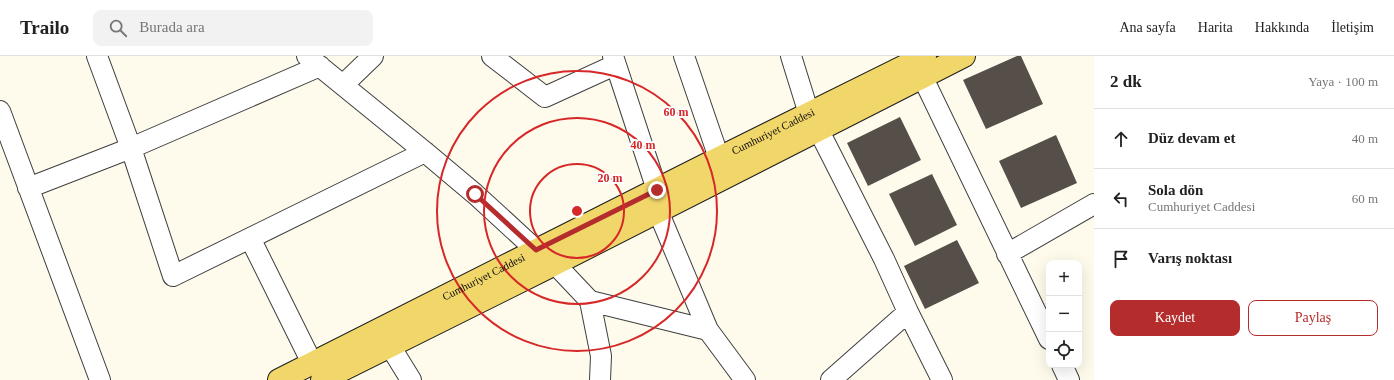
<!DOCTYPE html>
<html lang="tr">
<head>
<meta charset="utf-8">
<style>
	:root { --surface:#fff; --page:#f2f2f2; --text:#222; --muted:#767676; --line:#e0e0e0; --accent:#b52c2d }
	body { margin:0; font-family:"Times New Roman",serif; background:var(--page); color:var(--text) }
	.controls { position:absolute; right:12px; bottom:12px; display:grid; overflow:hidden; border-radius:8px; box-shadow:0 4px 16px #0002 }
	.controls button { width:36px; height:36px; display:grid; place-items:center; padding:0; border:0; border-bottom:1px solid var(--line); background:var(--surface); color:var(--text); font:20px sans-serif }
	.stop { position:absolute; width:12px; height:12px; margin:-9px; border:3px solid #b52c2d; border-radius:50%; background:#fff }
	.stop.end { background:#b52c2d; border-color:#fff; box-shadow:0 1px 4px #0008 }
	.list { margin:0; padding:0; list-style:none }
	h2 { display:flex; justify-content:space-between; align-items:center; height:52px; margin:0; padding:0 16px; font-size:17px }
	h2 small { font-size:13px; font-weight:400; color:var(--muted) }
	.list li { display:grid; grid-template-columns:26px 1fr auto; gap:12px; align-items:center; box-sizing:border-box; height:60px; padding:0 16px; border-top:1px solid var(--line) }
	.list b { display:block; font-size:15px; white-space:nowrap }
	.list p { margin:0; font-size:13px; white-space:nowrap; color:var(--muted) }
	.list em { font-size:13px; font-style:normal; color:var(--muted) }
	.actions { display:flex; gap:8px; padding:12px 16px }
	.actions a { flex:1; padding:9px 0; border:1px solid var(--accent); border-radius:8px; text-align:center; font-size:14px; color:var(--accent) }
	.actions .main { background:var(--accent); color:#fff }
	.icon { flex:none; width:22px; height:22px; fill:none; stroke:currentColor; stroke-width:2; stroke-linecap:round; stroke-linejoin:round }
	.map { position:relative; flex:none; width:1094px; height:324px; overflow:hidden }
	header { display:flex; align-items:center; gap:24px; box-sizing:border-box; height:56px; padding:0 20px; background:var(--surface); border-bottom:1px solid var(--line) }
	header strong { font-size:19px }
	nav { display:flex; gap:22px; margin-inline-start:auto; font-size:14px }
	.search { width:280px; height:36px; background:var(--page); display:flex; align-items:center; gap:10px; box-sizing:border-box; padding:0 14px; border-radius:8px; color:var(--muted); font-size:15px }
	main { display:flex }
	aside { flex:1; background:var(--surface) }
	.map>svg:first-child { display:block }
</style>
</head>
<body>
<header>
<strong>Trailo</strong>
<div class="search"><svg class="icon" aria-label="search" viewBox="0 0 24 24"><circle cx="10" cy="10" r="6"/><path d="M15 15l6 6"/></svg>Burada ara</div>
<nav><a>Ana sayfa</a><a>Harita</a><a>Hakkında</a><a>İletişim</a></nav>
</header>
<main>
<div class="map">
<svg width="1094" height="324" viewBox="0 0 1094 324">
	<rect width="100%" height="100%" fill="#fefbed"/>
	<!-- building -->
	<path fill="#554e49" d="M1017,0H1021L1043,48L986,73L963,24Z
		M900,61L921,104L868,130L847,87Z
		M1056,79L1077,127L1021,152L999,105Z
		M932,118L957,169L915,190L889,138Z
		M957,184L979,227L925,253L904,210Z"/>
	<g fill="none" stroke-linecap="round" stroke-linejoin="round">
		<!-- minor casing -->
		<g stroke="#3f3f3f" stroke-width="22">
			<path id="minor" d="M97,0L131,92L173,220L425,96
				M307,0L425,96L475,138L536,194
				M492,0L545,41L615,9
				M613,0L657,134
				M684,0L719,102
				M791,0L809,58
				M922,20L1049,283
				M343,29L373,0
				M0,55L100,324
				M819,75L884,203L908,256L942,324
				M28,132L131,92L320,10
				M658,155L708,274
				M250,182L312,307
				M1007,198L1094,148
				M555,208L590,245L708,274L745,324
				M590,245L601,300L600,324
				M390,290L411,324
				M1062,309L1069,324
				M831,324L908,256"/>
		</g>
		<!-- major casing -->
		<g stroke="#1d1d1d" stroke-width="24">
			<g id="major">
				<path id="s1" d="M279,324L719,102L925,0"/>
				<path d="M322,324L555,208L964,0"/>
			</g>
		</g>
		<!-- minor -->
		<use href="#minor" stroke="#fff" stroke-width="20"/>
		<!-- major -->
		<use href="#major" stroke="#f1d66a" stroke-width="22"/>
	</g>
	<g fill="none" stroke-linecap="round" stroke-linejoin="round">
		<!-- route -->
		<path stroke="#b52c2d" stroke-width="5" d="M475,138L536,194L657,134"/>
	</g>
	<!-- distance rings -->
	<g fill="none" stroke="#d62828" stroke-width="2">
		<circle cx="577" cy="155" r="47"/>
		<circle cx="577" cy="155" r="93"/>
		<circle cx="577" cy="155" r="140"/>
	</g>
	<g text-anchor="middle" stroke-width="4" stroke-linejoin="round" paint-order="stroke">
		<!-- street labels -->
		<g font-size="11" fill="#0c0c0c" stroke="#fff">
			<text dy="4" stroke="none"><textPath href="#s1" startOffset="553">Cumhuriyet Caddesi</textPath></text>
			<text dy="4" stroke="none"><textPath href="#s1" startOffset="229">Cumhuriyet Caddesi</textPath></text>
		</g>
	</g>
	<circle cx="577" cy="155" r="6" fill="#d62828" stroke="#fff" stroke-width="2"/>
	<g font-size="12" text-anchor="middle" font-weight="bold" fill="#d62828" stroke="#fff" stroke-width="4" stroke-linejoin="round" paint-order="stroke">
		<text x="676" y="60">60 m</text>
		<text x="643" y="93">40 m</text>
		<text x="610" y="126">20 m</text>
	</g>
</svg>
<div class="controls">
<button>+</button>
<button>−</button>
<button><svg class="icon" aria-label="locate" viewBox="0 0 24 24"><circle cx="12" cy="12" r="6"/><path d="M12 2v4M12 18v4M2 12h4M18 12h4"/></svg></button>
</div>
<div class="stop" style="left:475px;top:138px"></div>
<div class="stop end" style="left:657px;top:134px"></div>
</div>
<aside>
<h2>2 dk<small>Yaya · 100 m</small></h2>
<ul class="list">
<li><svg class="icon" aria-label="ahead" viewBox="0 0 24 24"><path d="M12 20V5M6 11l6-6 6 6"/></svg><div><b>Düz devam et</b></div><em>40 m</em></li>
<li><svg class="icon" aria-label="left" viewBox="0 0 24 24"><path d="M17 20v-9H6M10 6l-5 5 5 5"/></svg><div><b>Sola dön</b><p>Cumhuriyet Caddesi</p></div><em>60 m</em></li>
<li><svg class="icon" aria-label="arrive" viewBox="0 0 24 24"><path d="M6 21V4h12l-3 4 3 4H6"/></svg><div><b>Varış noktası</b></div></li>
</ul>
<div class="actions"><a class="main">Kaydet</a><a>Paylaş</a></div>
</aside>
</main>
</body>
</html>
